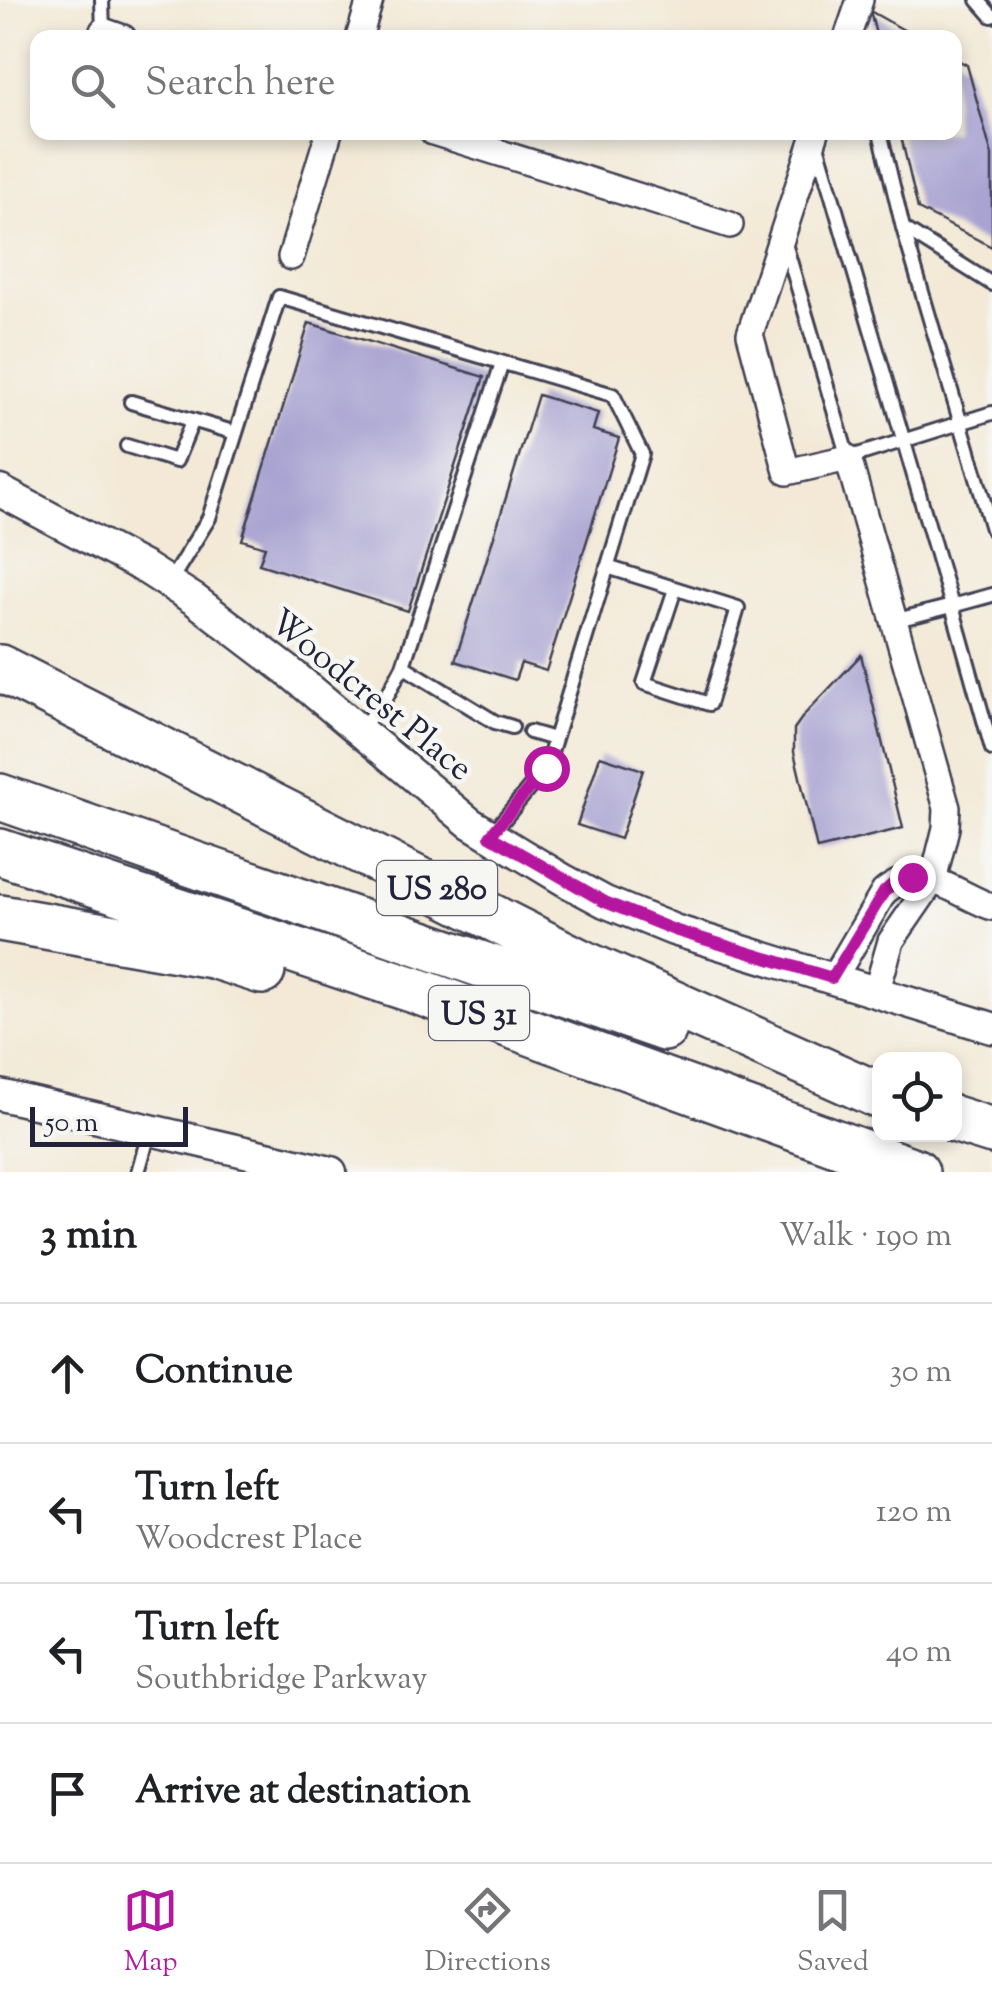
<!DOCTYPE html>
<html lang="en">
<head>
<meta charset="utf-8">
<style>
	:root { --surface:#fff; --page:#f2f2f2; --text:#202124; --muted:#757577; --line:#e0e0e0; --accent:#b5179e }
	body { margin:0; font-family:"Sorts Mill Goudy",serif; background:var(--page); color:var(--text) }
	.controls { position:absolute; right:30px; bottom:30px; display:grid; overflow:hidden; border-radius:20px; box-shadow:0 5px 15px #0003 }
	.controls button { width:90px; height:90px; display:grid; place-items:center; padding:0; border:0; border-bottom:2px solid var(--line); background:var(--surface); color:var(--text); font:50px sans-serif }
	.scale { position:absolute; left:30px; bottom:25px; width:158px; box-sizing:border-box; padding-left:10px; border:5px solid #22223b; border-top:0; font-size:28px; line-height:35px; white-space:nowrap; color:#22223b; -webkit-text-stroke:8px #f6f6f2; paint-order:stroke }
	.stop { position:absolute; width:30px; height:30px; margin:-22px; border:8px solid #b5179e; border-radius:50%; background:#fff }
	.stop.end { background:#b5179e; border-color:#fff; box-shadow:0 2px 10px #0008 }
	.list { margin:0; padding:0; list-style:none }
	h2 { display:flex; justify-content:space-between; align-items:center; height:130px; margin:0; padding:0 40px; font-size:42px }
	h2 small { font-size:32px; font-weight:400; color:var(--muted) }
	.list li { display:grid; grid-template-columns:65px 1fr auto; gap:30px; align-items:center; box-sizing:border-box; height:140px; padding:0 40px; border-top:2px solid var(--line) }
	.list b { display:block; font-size:38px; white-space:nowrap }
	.list p { margin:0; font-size:32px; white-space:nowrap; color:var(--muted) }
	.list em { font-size:32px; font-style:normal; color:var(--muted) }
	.icon { flex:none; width:55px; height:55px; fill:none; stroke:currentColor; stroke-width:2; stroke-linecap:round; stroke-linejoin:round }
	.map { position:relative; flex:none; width:992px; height:1172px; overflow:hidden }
	.search { position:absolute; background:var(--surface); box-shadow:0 5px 15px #0003; left:30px; right:30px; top:30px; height:110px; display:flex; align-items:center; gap:25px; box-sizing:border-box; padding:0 35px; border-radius:20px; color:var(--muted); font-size:38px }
	.sheet { height:690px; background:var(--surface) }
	nav { display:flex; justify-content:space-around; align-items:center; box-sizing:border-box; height:140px; border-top:2px solid var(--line); background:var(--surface); font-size:28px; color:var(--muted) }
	nav a { display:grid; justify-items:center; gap:5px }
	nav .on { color:var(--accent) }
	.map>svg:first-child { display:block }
</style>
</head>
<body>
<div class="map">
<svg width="992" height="1172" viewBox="0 0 992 1172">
	<rect width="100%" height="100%" fill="#f6f6f2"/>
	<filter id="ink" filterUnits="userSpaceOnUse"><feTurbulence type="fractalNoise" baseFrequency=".01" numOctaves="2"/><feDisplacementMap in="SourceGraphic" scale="20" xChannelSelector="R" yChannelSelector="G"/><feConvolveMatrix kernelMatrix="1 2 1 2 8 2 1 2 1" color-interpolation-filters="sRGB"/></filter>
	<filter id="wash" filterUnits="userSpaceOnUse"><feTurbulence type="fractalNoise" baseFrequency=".0048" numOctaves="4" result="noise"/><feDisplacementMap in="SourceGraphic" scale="40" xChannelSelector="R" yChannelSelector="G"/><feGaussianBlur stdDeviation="2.25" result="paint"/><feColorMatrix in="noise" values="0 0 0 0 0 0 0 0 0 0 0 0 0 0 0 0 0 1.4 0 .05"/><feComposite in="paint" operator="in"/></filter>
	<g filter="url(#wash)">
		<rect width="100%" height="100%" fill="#f3e9d6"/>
		<g id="blocks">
			<!-- building -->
			<path fill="#a9a3d1" d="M870,11L918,38H877Z
				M954,58L967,65L992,156V247L918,209L900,132H954Z
				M309,323L484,377L408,611L259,564L265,547L242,540Z
				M538,395L598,413L593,430L619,438L546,671L521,663L515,680L455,661Z
				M861,655L903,828L817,849L794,752V729L804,715Z
				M600,756L643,770L620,839L577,825Z"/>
		</g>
	</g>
	<g filter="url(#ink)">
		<use href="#blocks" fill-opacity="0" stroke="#414052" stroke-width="2.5"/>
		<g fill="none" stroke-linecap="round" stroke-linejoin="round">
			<!-- service casing -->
			<g stroke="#414052" stroke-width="18">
				<path id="service" d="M102,0L103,32
					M978,0L992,16
					M880,132L903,228L992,284
					M817,145L952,606L893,621
					M903,228L992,529
					M784,240L848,458L992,413
					M502,363L403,666L495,722L512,727
					M131,402L236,433
					M127,446L176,461L193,420
					M607,567L738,608L709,704L644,683L675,589
					M169,583L209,518L279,297L613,395L642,454L546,768L490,836
					M992,595L952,606L992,749
					M359,728L381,707L403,666
					M530,732L554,739
					M138,1172L150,1130"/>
			</g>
			<!-- minor casing -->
			<g stroke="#414052" stroke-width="30">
				<path id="minor" d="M103,31L123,38
					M359,38L370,0
					M847,38L860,0
					M433,132L730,225
					M816,132L750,334L787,472L848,458L947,808L946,828L933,880L891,941L876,993
					M291,257L329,132
					M833,979L884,892C922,860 953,893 992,907"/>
			</g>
			<!-- tertiary casing -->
			<g stroke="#414052" stroke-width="35">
				<path id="tertiary" d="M0,491L145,568L195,600L287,670L470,823L564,880L605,902L674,930L992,1028
					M0,1095L331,1172"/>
			</g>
			<!-- motorway casing -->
			<g stroke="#414052" stroke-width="50">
				<path id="motorway" d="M0,668L580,962L880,1096
					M0,797L664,1028
					M0,852L417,991L916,1172
					M0,918L212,955L262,971
					M954,1119L992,1131"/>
			</g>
			<!-- service -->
			<use href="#service" stroke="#fff" stroke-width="12"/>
			<!-- minor -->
			<use href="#minor" stroke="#fff" stroke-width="25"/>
			<!-- tertiary -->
			<use href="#tertiary" stroke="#fff" stroke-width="30"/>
			<!-- motorway -->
			<use href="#motorway" stroke="#fff" stroke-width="45"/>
		</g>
	</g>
	<g fill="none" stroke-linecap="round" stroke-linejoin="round" filter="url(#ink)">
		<!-- route -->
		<path stroke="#b5179e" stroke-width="12" d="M546,768L490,836L605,902L674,930L832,978L884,892L896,881L912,877"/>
	</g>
	<g text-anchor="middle" stroke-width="9" stroke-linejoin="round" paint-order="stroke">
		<!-- shield labels -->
		<g fill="#f6f6f2" stroke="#626272" stroke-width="2.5">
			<rect x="377" y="861" width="120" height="54" rx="8"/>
			<rect x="429" y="986" width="100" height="54" rx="8"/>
		</g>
		<g font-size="32" font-weight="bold" fill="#22223b">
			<text x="437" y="899">US 280</text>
			<text x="479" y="1024">US 31</text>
		</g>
		<!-- street labels -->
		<g font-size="35" fill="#22223b" stroke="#f6f6f2">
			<text transform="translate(372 694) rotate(39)" y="12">Woodcrest Place</text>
		</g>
	</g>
</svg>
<div class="controls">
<button><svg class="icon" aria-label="locate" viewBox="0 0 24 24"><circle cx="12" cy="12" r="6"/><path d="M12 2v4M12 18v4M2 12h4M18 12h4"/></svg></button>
</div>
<div class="scale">50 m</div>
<div class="stop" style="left:546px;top:768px"></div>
<div class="stop end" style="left:912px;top:877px"></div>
<div class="search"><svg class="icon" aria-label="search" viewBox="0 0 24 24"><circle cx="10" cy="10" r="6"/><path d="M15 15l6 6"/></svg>Search here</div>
</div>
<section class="sheet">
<h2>3 min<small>Walk · 190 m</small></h2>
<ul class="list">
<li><svg class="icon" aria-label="ahead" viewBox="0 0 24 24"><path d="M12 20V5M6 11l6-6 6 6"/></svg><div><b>Continue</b></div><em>30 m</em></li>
<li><svg class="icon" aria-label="left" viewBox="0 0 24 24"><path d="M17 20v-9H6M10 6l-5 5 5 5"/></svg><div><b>Turn left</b><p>Woodcrest Place</p></div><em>120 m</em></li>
<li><svg class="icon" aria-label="left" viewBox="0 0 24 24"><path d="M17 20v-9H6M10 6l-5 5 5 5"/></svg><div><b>Turn left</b><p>Southbridge Parkway</p></div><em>40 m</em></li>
<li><svg class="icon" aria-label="arrive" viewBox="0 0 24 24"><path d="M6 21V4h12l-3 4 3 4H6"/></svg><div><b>Arrive at destination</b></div></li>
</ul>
</section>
<nav>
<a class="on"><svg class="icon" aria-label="map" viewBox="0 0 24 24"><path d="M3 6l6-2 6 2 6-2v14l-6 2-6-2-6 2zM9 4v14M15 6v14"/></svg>Map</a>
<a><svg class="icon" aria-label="directions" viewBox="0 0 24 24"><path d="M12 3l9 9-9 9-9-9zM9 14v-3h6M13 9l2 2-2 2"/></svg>Directions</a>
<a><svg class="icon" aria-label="saved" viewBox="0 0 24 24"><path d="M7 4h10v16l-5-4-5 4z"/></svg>Saved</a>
</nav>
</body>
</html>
